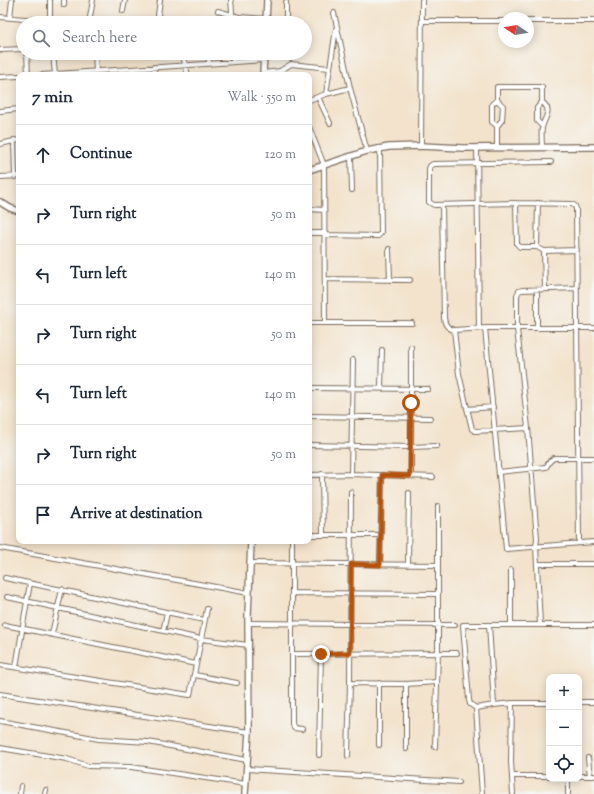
<!DOCTYPE html>
<html lang="en">
<head>
<meta charset="utf-8">
<style>
	:root { --surface:#fff; --page:#f6f6f7; --text:#1f2937; --muted:#747a83; --line:#e0e1e3 }
	body { margin:0; font-family:"Sorts Mill Goudy",serif; background:var(--page); color:var(--text) }
	.controls { position:absolute; right:12px; bottom:12px; display:grid; overflow:hidden; border-radius:8px; box-shadow:0 2px 10px #0003 }
	.controls button { width:36px; height:36px; display:grid; place-items:center; padding:0; border:0; border-bottom:1px solid var(--line); background:var(--surface); color:var(--text); font:20px sans-serif }
	.compass { position:absolute; left:498px; top:12px; width:36px; height:36px; border-radius:50%; background:var(--surface); box-shadow:0 2px 10px #0003; rotate:282deg }
	.stop { position:absolute; width:12px; height:12px; margin:-9px; border:3px solid #b45309; border-radius:50%; background:#fff }
	.stop.end { background:#b45309; border-color:#fff; box-shadow:0 1px 4px #0008 }
	.list { margin:0; padding:0; list-style:none }
	h2 { display:flex; justify-content:space-between; align-items:center; height:52px; margin:0; padding:0 16px; font-size:17px }
	h2 small { font-size:13px; font-weight:400; color:var(--muted) }
	.list li { display:grid; grid-template-columns:26px 1fr auto; gap:12px; align-items:center; box-sizing:border-box; height:60px; padding:0 16px; border-top:1px solid var(--line) }
	.list b { display:block; font-size:15px; white-space:nowrap }
	.list em { font-size:13px; font-style:normal; color:var(--muted) }
	.icon { flex:none; width:22px; height:22px; fill:none; stroke:currentColor; stroke-width:2; stroke-linecap:round; stroke-linejoin:round }
	.map { position:relative; flex:none; width:594px; height:794px; overflow:hidden }
	.search { position:absolute; background:var(--surface); box-shadow:0 2px 10px #0003; left:16px; top:16px; width:296px; height:44px; display:flex; align-items:center; gap:10px; box-sizing:border-box; padding:0 14px; border-radius:22px; color:var(--muted); font-size:15px }
	.panel { position:absolute; background:var(--surface); box-shadow:0 2px 10px #0003; left:16px; top:72px; width:296px; height:472px; border-radius:8px }
	.map>svg:first-child { display:block }
</style>
</head>
<body>
<div class="map">
<svg width="594" height="794" viewBox="0 0 594 794">
	<rect width="100%" height="100%" fill="#f6f6f2"/>
	<filter id="ink" filterUnits="userSpaceOnUse"><feTurbulence type="fractalNoise" baseFrequency=".025" numOctaves="2"/><feDisplacementMap in="SourceGraphic" scale="8" xChannelSelector="R" yChannelSelector="G"/><feConvolveMatrix kernelMatrix="1 2 1 2 8 2 1 2 1" color-interpolation-filters="sRGB"/></filter>
	<filter id="wash" filterUnits="userSpaceOnUse"><feTurbulence type="fractalNoise" baseFrequency=".012" numOctaves="4" result="noise"/><feDisplacementMap in="SourceGraphic" scale="16" xChannelSelector="R" yChannelSelector="G"/><feGaussianBlur stdDeviation="0.9" result="paint"/><feColorMatrix in="noise" values="0 0 0 0 0 0 0 0 0 0 0 0 0 0 0 0 0 1.4 0 .05"/><feComposite in="paint" operator="in"/></filter>
	<g filter="url(#wash)">
		<rect width="100%" height="100%" fill="#f3e3cc"/>
	</g>
	<g filter="url(#ink)">
		<g fill="none" stroke-linecap="round" stroke-linejoin="round">
			<!-- street casing -->
			<g stroke="#7b6b5b" stroke-width="6">
				<path id="street" d="M50,0V23
					M231,0L233,23
					M64,5V0
					M123,11L125,0
					M218,11L239,17L266,19
					M334,13L350,88L367,151
					M158,15L160,0
					M0,17L50,21
					M10,17L12,0
					M90,17L93,0
					M422,21H504
					M528,21H594
					M286,23V2
					M0,50L23,49
					M27,53L28,75
					M53,53L55,75
					M95,53L96,71
					M182,53L188,75
					M208,53L209,63
					M233,53V61
					M154,67V75
					M263,73L280,71L291,64L329,68
					M41,75L263,60
					M0,77L19,76
					M326,94L336,29
					M318,97L330,123
					M309,100L326,94L350,88
					M497,100L503,106L502,120L497,126
					M542,102L537,108V121L542,126
					M0,111L19,109
					M309,127L324,165L325,323
					M14,140L15,177
					M0,144L19,140
					M421,146L422,0
					M477,148L479,329
					M497,148V126L492,122V104L497,100V87H542V102C554,111 543,119 542,128C541,134 542,141 542,147
					M351,156L352,190
					M551,162L433,164L430,166L429,169V202L434,205L516,203L572,204L575,206L576,209L579,543
					M0,177L19,176
					M516,203L517,244L520,247H537L544,251L577,250
					M442,205L444,318C445,325 447,328 454,330L485,328H594
					M309,209L324,210
					M309,233H325
					M325,235L378,236L381,233L380,149
					M537,247L538,203
					M389,249L390,280
					M544,251L545,289
					M325,279L410,280
					M309,323H412
					M485,328L506,549L594,542
					M537,328V290
					M454,330L459,374L472,429L475,431L528,428
					M309,388L428,389
					M381,388L382,350
					M467,409L493,407
					M309,416L430,418
					M309,445L410,447L437,446
					M499,472L546,467L550,461L554,458H594
					M322,474L323,535
					M351,474L353,360
					M309,475L351,474L433,477
					M411,476V347
					M309,535H381
					M292,541V724L294,728L302,729
					M0,548L249,593
					M250,563L438,565
					M537,564H594
					M380,565L382,475
					M408,565L409,493
					M511,570V624
					M5,578L204,620
					M292,593L438,594
					M7,597L201,639L248,645
					M248,623L455,625
					M5,625L196,664
					M489,625H594
					M540,625L536,546L537,539L528,428L517,329V295L519,291L522,290L577,288
					M163,631L167,613
					M52,634L62,589
					M292,654L457,653
					M0,665L190,695L207,609
					M16,667L30,583
					M195,675L237,683
					M350,683L406,684L437,682
					M0,694L249,732
					M579,702H594
					M512,703L511,761L513,794
					M494,705L512,703H549
					M476,708L470,704L469,700L463,625H489L494,705L476,708L482,794
					M0,721L99,739L148,742L247,760
					M379,745V683
					M435,747L438,653V506
					M0,748L67,759L88,766L131,767L246,784
					M406,749V684
					M319,755L321,653
					M348,756L350,683L351,492
					M588,758L590,776
					M247,769L459,782
					M512,776H549
					M579,776H594
					M20,794L21,786
					M45,794L46,790
					M568,794V779"/>
			</g>
			<!-- secondary casing -->
			<g stroke="#7b6b5b" stroke-width="8">
				<path id="secondary" d="M266,23L267,0
					M263,75L264,53
					M309,170L367,151L389,147L421,146L463,148L594,147
					M0,202L10,208L19,211
					M245,794L249,732L248,615L251,541"/>
			</g>
			<!-- street -->
			<use href="#street" stroke="#fff" stroke-width="4"/>
			<!-- secondary -->
			<use href="#secondary" stroke="#fff" stroke-width="5.5"/>
		</g>
	</g>
	<g fill="none" stroke-linecap="round" stroke-linejoin="round" filter="url(#ink)">
		<!-- route -->
		<path stroke="#b45309" stroke-width="5" d="M321,654L350,653L351,564L380,565L382,475L410,476L411,403"/>
	</g>
</svg>
<div class="controls">
<button>+</button>
<button>−</button>
<button><svg class="icon" aria-label="locate" viewBox="0 0 24 24"><circle cx="12" cy="12" r="6"/><path d="M12 2v4M12 18v4M2 12h4M18 12h4"/></svg></button>
</div>
<svg class="compass" viewBox="-18 -18 36 36"><path d="M0-13l5 13h-10z" fill="#e53935"/><path d="M0 13l5-13h-10z" fill="#747a83"/></svg>
<div class="stop" style="left:411px;top:403px"></div>
<div class="stop end" style="left:321px;top:654px"></div>
<div class="search"><svg class="icon" aria-label="search" viewBox="0 0 24 24"><circle cx="10" cy="10" r="6"/><path d="M15 15l6 6"/></svg>Search here</div>
<section class="panel">
<h2>7 min<small>Walk · 550 m</small></h2>
<ul class="list">
<li><svg class="icon" aria-label="ahead" viewBox="0 0 24 24"><path d="M12 20V5M6 11l6-6 6 6"/></svg><div><b>Continue</b></div><em>120 m</em></li>
<li><svg class="icon" aria-label="right" viewBox="0 0 24 24"><path d="M7 20v-9h11M14 6l5 5-5 5"/></svg><div><b>Turn right</b></div><em>50 m</em></li>
<li><svg class="icon" aria-label="left" viewBox="0 0 24 24"><path d="M17 20v-9H6M10 6l-5 5 5 5"/></svg><div><b>Turn left</b></div><em>140 m</em></li>
<li><svg class="icon" aria-label="right" viewBox="0 0 24 24"><path d="M7 20v-9h11M14 6l5 5-5 5"/></svg><div><b>Turn right</b></div><em>50 m</em></li>
<li><svg class="icon" aria-label="left" viewBox="0 0 24 24"><path d="M17 20v-9H6M10 6l-5 5 5 5"/></svg><div><b>Turn left</b></div><em>140 m</em></li>
<li><svg class="icon" aria-label="right" viewBox="0 0 24 24"><path d="M7 20v-9h11M14 6l5 5-5 5"/></svg><div><b>Turn right</b></div><em>50 m</em></li>
<li><svg class="icon" aria-label="arrive" viewBox="0 0 24 24"><path d="M6 21V4h12l-3 4 3 4H6"/></svg><div><b>Arrive at destination</b></div></li>
</ul>
</section>
</div>
</body>
</html>
